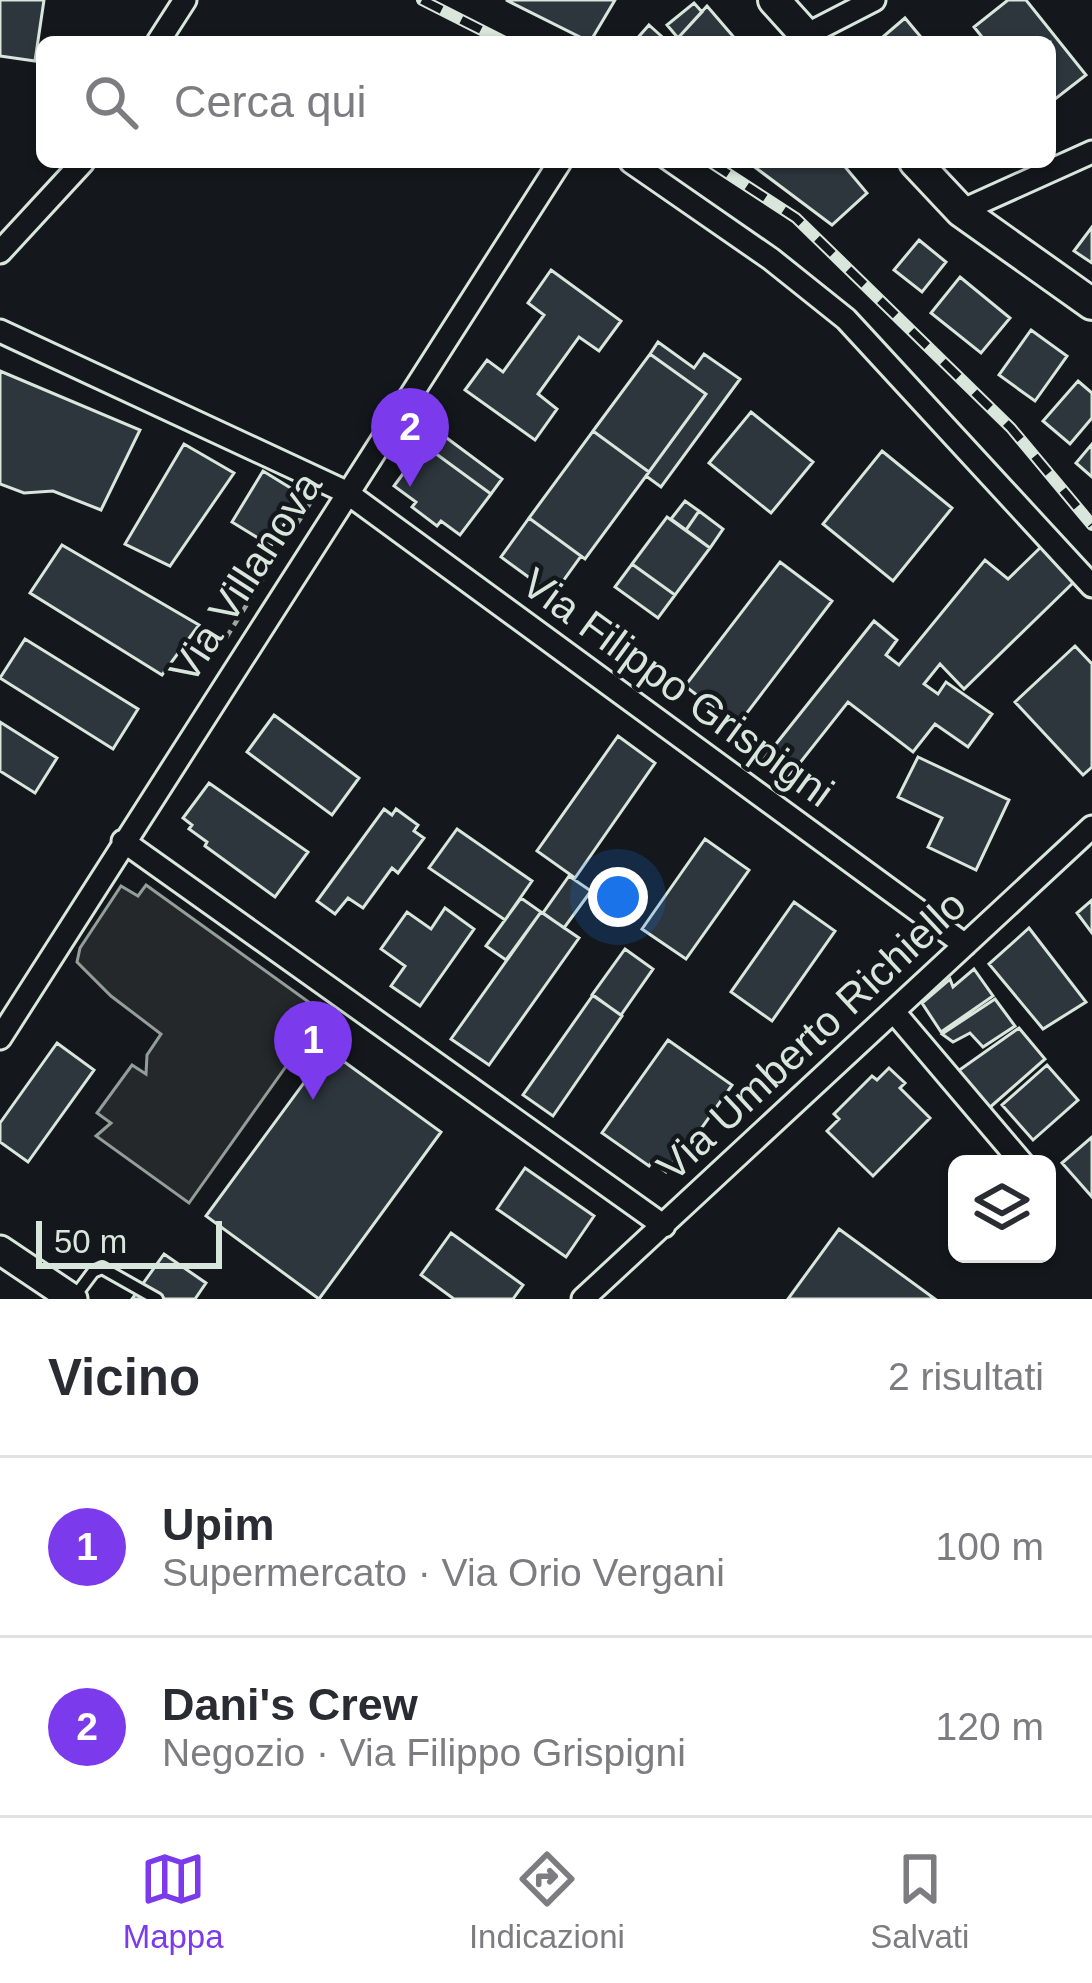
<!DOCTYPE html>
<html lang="it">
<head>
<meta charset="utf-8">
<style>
	:root { --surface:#fff; --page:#f2f2f3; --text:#2b2b33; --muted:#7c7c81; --line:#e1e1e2; --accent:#7c3aed }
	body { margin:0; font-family:Helvetica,sans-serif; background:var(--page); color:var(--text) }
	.controls { position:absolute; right:36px; bottom:36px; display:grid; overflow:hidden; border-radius:18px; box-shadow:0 3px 9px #0004 }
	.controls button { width:108px; height:108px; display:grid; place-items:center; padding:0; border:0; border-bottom:3px solid var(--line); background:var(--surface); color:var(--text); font:60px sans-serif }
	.scale { position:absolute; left:36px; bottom:30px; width:186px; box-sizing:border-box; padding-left:12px; border:6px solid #d8e6dc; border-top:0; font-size:33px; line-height:42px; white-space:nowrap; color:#d8e6dc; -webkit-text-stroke:9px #14181c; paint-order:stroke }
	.you { position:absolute; left:618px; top:897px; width:42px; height:42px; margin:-30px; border:9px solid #fff; border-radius:50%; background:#1a73e8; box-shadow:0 0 0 18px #1a73e833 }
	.badge { display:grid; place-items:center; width:78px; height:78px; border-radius:50%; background:var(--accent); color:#fff; font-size:39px; font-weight:700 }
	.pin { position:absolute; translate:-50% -99px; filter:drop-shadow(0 3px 6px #0008) }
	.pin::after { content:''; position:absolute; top:63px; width:42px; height:36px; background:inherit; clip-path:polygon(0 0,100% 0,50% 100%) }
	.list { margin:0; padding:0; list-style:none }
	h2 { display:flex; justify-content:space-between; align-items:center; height:156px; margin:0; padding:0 48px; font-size:51px }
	h2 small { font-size:39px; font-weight:400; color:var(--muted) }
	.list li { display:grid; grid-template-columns:78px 1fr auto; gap:36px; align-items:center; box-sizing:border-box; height:180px; padding:0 48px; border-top:3px solid var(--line) }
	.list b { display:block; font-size:45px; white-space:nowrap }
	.list p { margin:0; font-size:39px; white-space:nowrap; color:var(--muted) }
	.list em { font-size:39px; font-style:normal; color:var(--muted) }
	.icon { flex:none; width:66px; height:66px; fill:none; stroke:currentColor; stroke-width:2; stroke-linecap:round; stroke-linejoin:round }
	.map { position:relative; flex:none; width:1092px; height:1299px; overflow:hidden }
	.search { position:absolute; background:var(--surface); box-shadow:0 3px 9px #0004; left:36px; right:36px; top:36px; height:132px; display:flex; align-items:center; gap:30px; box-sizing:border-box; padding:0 42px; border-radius:18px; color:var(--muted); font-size:45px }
	.sheet { height:516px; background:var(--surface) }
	nav { display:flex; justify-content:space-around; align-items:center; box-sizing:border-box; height:168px; border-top:3px solid var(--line); background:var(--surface); font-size:33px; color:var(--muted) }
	nav a { display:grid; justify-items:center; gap:6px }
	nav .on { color:var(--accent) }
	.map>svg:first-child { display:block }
</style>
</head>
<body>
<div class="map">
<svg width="1092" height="1299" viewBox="0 0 1092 1299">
	<rect width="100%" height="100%" fill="#14181c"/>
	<!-- parking -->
	<path fill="#24282b" stroke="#939e99" stroke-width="3" d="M146,885L324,1013L189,1203L96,1136L111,1123L97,1113L132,1065L146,1074L147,1055L161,1034L111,996L77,962L80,948L121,886L138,896Z"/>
	<!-- building -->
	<path fill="#2c363c" stroke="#d8e6dc" stroke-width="3" d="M0,0H44L35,61L0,56Z
		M506,0H615L590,42Z
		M1008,0H1026L1086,75L1050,103V42H986L974,27Z
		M694,3L702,12L678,38L667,25Z
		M707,6L738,42H675L678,38Z
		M905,18L925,42H879L878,41Z
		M649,25L659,34L668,42H634Z
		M748,162H841L867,193L832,225Z
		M1092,227V263L1074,251Z
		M919,240L946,262L922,292L894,270Z
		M551,270L621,321L599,351L579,337L538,394L557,409L535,440L465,390L487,360L503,372L544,315L528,303Z
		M960,277L1010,318L981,353L931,313Z
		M1031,330L1067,356L1035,401L999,375Z
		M658,342L694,368L704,354L740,379L661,487L646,476L706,394L650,354Z
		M650,354L706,394L649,472L593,431Z
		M0,371L140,430L101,510L53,491L24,493L0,484Z
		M1078,381L1092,393V418L1070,444L1043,421Z
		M751,412L813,462L771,513L709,463Z
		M436,430L502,479L491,494L424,445Z
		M593,431L649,472L585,559L529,518Z
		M184,444L234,473L170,566L125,544Z
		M1092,444V477L1076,463Z
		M424,445L491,494L460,535L441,521L437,526L412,507L416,502L394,486Z
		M882,451L952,508L893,581L823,524Z
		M263,471L302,495L271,546L232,522Z
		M685,501L699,511L686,530L671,519Z
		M699,511L723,529L710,548L686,530Z
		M667,517L710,548L675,595L632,564Z
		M529,518L581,556L553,595L501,557Z
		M62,545L199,625L162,675L30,593Z
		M1043,545L1077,579L964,689L940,664L924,684L938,694L946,682L992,714L968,747L935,724L913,752L848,702L784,783L760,764L874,621L897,640L886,655L899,665L985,560L1008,579Z
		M780,562L832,601L737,726L685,686Z
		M632,564L675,595L658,618L615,587Z
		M25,639L138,709L113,749L0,678Z
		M1075,646L1092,664V767L1083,775L1015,702Z
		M274,715L359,778L332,815L247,752Z
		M0,722L57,758L35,793L0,771Z
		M618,736L655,763L575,878L537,851Z
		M918,757L1009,800L976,870L928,847L942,818L898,797Z
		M209,783L308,852L275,897L205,846L207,842L189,829L192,825L183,818Z
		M384,809L392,815L396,809L418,825L414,831L424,838L398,873L392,868L363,908L348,898L335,914L317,901Z
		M457,829L532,881L505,920L429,868Z
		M705,839L749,870L686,959L642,929Z
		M569,876L591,891L564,928L543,913Z
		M521,898L541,912L506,960L486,946Z
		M1092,900V933L1077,913Z
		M794,902L835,931L772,1021L731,992Z
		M445,908L474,929L420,1006L391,986L405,966L381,949L407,912L431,929Z
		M541,912L579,938L489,1065L451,1039Z
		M1029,928L1086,1002L1043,1029L989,964Z
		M625,949L653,969L621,1015L592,995Z
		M974,969L993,996L941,1032L922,1003L950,979L953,987Z
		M593,995L622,1016L553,1116L523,1095Z
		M995,999L1015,1026L983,1047L970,1033L953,1042L942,1034Z
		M1019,1028L1045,1059L988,1109L958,1071Z
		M668,1040L732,1085L681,1157L678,1155L666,1172L652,1162L649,1166L602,1133Z
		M57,1043L94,1070L28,1162L0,1142V1123Z
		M328,1050L441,1132L319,1299L206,1216Z
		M1047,1065L1078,1100L1033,1140L1002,1105Z
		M889,1068L905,1083L900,1088L930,1118L873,1176L827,1131L839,1119L834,1114L872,1076L877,1080Z
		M1092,1137V1197L1062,1163Z
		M525,1168L594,1216L566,1257L497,1209Z
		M839,1229L935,1299H788Z
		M451,1233L523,1285L513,1299H454L421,1275Z
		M164,1254L206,1283L195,1299H132Z"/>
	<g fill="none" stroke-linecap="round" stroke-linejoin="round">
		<!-- service casing -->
		<g stroke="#d8e6dc" stroke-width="16">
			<path id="service" d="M75,1296L93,1272L102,1268L157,1299"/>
		</g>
		<!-- minor casing -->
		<g stroke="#d8e6dc" stroke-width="27">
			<path id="minor" d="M806,35L874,0
				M158,42L185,0
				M631,162L771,259L846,319L1092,586
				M961,211L1092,152
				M0,252L83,162
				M0,331L346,492L965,945
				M123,841L664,1226
				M894,1012L1023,1164
				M0,1038L560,162
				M583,1299L1092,827"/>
		</g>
		<!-- tertiary casing -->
		<g stroke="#d8e6dc" stroke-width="33">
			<path id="tertiary" d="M0,1250L73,1299"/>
		</g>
		<!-- secondary casing -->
		<g stroke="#d8e6dc" stroke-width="36">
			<path id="secondary" d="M774,0L812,42
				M915,162L961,211L1092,304"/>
		</g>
		<!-- path -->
		<path stroke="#9da8a2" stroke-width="4.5" stroke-dasharray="9 6" stroke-linecap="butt" d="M226,638L312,500"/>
		<!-- service -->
		<use href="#service" stroke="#14181c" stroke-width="10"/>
		<!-- minor -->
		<use href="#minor" stroke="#14181c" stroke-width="21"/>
		<!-- tertiary -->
		<use href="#tertiary" stroke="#14181c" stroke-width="27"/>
		<!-- secondary -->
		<use href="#secondary" stroke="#14181c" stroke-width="30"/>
		<!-- rail casing -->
		<g stroke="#d8e6dc" stroke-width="12">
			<path id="rail" d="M422,0L505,42
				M710,162L796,218L1011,428L1092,525"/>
		</g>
		<!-- rail -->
		<use href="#rail" stroke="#14181c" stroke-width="8" stroke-dasharray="22" stroke-linecap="butt"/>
	</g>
	<g text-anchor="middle" stroke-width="9" stroke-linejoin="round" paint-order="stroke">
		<!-- street labels -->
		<g font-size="42" fill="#d8e6dc" stroke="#14181c">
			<text transform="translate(245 577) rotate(-57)" y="15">Via Villanova</text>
			<text transform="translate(678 687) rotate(36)" y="15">Via Filippo Grispigni</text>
			<text transform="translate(811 1035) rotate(-43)" y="15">Via Umberto Richiello</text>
		</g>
	</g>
</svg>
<div class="controls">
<button><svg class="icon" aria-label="layers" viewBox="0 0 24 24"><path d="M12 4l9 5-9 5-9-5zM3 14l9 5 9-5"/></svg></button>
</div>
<div class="scale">50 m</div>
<div class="you"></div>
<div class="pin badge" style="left:313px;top:1100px">1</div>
<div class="pin badge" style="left:410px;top:487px">2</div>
<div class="search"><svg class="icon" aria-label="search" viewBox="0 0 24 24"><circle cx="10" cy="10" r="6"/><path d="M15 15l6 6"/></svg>Cerca qui</div>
</div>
<section class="sheet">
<h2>Vicino<small>2 risultati</small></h2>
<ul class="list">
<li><span class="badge">1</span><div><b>Upim</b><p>Supermercato · Via Orio Vergani</p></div><em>100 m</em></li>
<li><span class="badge">2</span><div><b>Dani's Crew</b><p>Negozio · Via Filippo Grispigni</p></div><em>120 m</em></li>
</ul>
</section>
<nav>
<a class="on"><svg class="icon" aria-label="map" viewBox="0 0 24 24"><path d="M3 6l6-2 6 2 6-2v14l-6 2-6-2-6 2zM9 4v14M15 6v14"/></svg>Mappa</a>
<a><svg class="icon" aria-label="directions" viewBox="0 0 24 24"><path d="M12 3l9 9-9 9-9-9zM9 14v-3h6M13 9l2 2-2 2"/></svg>Indicazioni</a>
<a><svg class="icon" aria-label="saved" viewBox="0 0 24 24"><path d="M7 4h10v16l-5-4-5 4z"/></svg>Salvati</a>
</nav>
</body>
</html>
